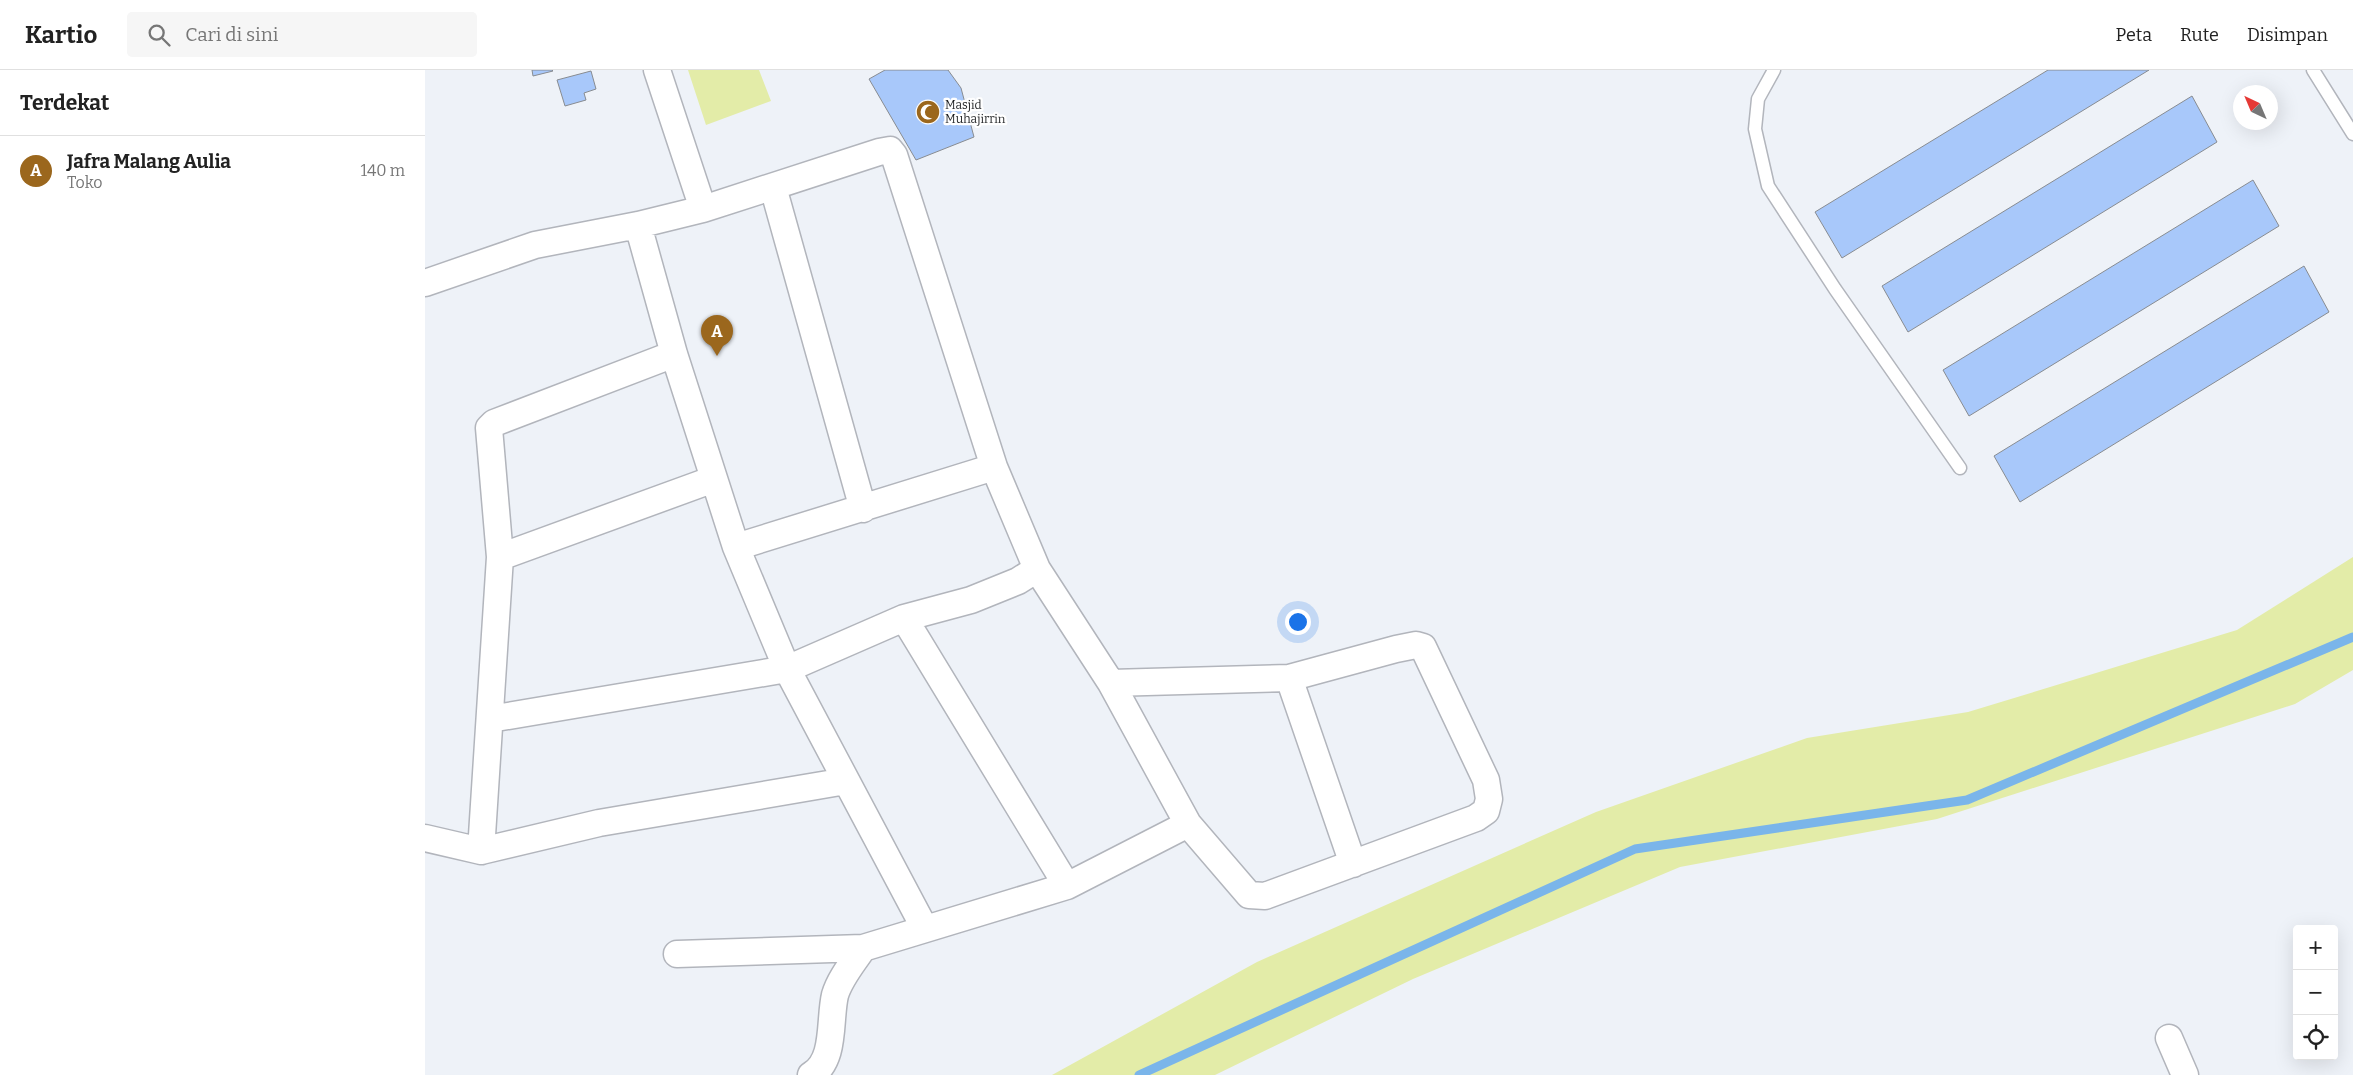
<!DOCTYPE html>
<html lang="id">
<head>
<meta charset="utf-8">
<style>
	:root { --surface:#fff; --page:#f6f6f6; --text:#222; --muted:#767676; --line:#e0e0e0; --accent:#9b671d }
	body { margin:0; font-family:Bitter,serif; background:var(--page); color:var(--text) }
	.controls { position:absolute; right:15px; bottom:15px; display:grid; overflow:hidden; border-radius:5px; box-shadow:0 5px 20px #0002 }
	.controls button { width:45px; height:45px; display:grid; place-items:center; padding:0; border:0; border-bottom:1px solid var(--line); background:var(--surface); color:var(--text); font:25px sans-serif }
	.compass { position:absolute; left:1808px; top:15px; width:45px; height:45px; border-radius:50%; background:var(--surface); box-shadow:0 5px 20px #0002; rotate:316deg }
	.you { position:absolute; left:872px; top:551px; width:18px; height:18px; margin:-12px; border:4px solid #fff; border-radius:50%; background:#1a73e8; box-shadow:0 0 0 8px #1a73e833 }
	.badge { display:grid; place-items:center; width:32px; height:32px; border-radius:50%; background:var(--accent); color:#fff; font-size:16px; font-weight:700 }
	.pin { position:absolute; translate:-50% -41px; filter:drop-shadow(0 1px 2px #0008) }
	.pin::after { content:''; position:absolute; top:26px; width:18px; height:15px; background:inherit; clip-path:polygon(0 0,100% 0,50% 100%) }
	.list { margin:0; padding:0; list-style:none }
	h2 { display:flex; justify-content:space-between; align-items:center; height:65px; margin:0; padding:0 20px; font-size:21px }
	h2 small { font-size:16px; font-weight:400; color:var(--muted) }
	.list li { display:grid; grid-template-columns:32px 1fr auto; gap:15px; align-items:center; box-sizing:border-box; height:70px; padding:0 20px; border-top:1px solid var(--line) }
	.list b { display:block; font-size:19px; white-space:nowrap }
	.list p { margin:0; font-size:16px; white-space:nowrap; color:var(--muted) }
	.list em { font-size:16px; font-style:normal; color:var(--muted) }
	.icon { flex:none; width:28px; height:28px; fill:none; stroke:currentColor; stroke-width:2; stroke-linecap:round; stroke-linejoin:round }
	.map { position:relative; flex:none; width:1928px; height:1005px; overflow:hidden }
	header { display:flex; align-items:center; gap:30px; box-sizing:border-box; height:70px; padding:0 25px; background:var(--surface); border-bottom:1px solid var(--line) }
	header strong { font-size:24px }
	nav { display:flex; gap:28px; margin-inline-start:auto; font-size:18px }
	.search { width:350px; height:45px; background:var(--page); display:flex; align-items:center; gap:12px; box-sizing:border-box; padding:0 18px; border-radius:5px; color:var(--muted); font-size:19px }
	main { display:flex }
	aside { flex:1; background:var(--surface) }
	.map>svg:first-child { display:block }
</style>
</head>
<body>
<header>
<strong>Kartio</strong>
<div class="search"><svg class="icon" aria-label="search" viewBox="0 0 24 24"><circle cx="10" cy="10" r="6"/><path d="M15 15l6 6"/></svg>Cari di sini</div>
<nav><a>Peta</a><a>Rute</a><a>Disimpan</a></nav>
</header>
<main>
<aside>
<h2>Terdekat<small></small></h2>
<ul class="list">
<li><span class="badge">A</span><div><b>Jafra Malang Aulia</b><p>Toko</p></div><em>140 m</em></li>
</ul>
</aside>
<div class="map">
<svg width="1928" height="1005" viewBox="0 0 1928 1005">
	<rect width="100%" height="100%" fill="#eef2f8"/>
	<!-- green -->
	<path fill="#e3eca8" d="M263,0H334L346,31L281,55Z
		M1928,487V600L1870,634L1512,749L1255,797L988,909L790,1005H627L832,892L1171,742L1382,668L1543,642L1812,560Z"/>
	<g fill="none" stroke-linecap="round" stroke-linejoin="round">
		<!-- stream -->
		<path stroke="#7ab5ea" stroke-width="9" d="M714,1005L1210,779L1542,730L1928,567"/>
	</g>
	<!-- building -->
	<path fill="#a8c8fa" stroke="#888c91" d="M107,0H127L128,1L108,6Z
		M460,0H523L536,18L549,67L491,90L444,9Z
		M1623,0H1724L1417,188L1390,142Z
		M166,1L171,19L159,23L161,30L140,36L132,10Z
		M1767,26L1792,72L1483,262L1457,216Z
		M1828,110L1854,156L1544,346L1518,300Z
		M1879,196L1904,242L1595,432L1569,386Z"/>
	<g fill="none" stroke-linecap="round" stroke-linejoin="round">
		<!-- lane casing -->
		<g stroke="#b2b5bc" stroke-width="15">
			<path id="lane" d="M1349,0L1333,29L1330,59L1343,116L1410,219L1535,398
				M1888,0L1928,64"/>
		</g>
		<!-- street casing -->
		<g stroke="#b2b5bc" stroke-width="29">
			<path id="street" d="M232,0L278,139
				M348,117L438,439
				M213,155L249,284L311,477L362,599L500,859
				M0,213L110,175L213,155L278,139L454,82L465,80L469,85L569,397L612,499L686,613L864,608L971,579L991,575L998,577L1061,710L1064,729L1061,741L1051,748L840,826L824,825L763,754L686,613
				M311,477L569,397
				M75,487L289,409
				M479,548L642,816
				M864,608L928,794
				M65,649L362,599L479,548L546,530L593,511L612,499
				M0,768L56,781L174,753L421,711
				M56,781L75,487L64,358L69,353L249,284
				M252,884L438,878L642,816L763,754
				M1744,968L1760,1005
				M386,1005C411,991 404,950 410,925C415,908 428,893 438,878"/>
		</g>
		<!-- lane -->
		<use href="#lane" stroke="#fff" stroke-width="12"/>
		<!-- street -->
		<use href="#street" stroke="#fff" stroke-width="26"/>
	</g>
	<!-- icons -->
	<defs>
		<g id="mosque-disc" transform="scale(1.25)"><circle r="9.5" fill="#9b671d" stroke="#fff"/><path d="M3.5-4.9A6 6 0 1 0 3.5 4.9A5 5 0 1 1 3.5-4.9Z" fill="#fff"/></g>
	</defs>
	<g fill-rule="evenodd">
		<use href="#mosque-disc" x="503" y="42"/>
	</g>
	<g text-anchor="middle" stroke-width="4.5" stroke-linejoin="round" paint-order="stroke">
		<!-- poi labels -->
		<g font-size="12" fill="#1e2022" stroke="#fff" text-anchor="start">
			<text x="520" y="39">Masjid<tspan x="520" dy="14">Muhajirrin</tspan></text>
		</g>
	</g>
</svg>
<div class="controls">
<button>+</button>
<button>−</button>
<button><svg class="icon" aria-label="locate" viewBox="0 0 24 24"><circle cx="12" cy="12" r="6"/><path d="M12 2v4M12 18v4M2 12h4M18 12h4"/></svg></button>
</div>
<svg class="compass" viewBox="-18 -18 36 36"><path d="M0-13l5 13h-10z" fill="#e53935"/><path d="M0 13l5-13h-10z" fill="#767676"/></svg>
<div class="you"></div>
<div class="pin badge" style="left:292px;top:286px">A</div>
</div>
</main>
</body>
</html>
